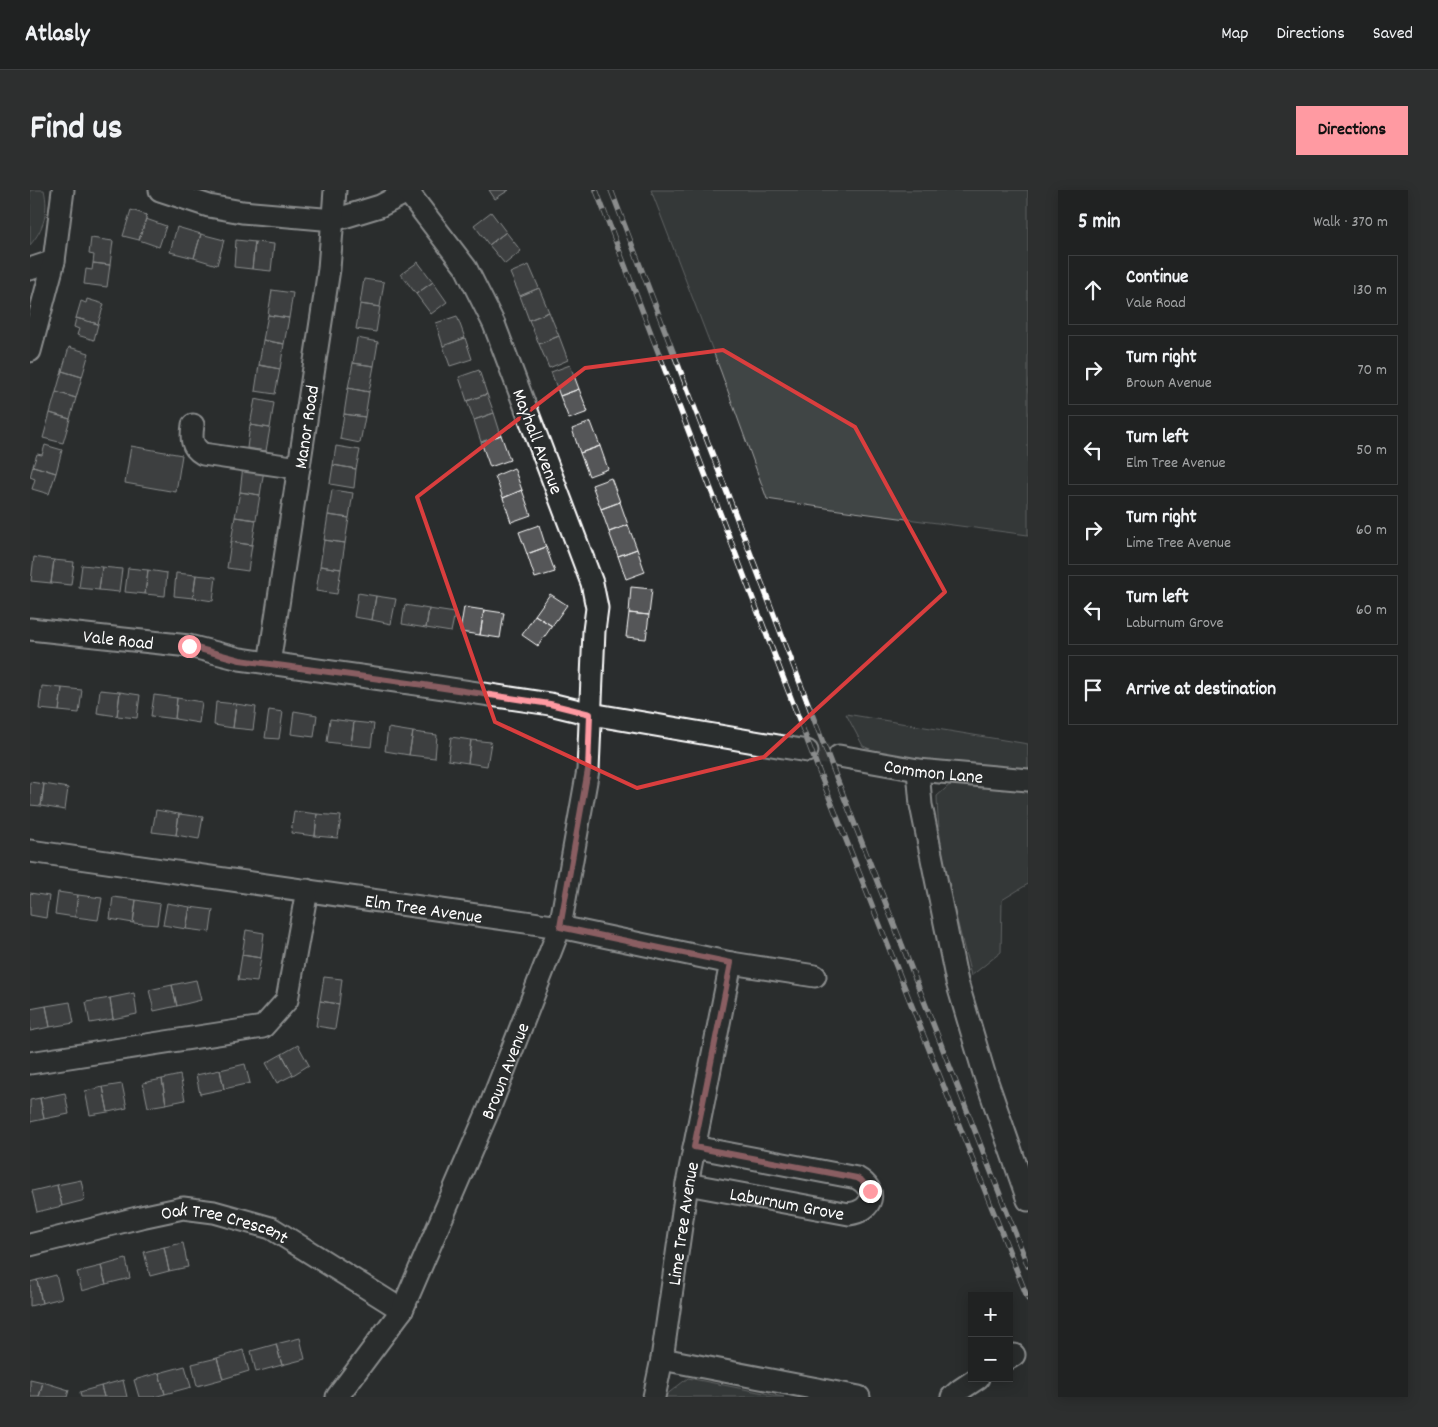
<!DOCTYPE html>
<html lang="en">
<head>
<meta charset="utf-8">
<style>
	:root { --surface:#202222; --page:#2d2f2f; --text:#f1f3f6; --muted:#a2a4a5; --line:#3d3f40; --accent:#ff9aa2 }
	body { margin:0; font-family:Dekko,sans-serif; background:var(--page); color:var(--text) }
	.controls { position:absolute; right:15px; bottom:15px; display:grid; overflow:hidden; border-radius:0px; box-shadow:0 2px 12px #0003 }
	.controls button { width:45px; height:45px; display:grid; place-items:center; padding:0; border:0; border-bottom:1px solid var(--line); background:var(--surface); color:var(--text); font:25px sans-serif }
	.stop { position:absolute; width:15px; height:15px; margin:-11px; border:4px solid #ff9aa2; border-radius:50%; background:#fff }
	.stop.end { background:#ff9aa2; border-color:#fff; box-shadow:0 1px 5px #0008 }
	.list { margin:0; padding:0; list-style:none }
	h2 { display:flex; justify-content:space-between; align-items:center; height:65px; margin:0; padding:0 20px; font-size:21px }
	h2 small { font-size:16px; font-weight:400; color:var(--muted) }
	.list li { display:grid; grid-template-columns:32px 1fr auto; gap:15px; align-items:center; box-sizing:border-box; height:70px; margin:0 10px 10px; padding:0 10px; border:1px solid var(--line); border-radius:0px }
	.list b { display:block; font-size:19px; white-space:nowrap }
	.list p { margin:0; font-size:16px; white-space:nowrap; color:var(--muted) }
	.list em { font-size:16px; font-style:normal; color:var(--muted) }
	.icon { flex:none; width:28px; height:28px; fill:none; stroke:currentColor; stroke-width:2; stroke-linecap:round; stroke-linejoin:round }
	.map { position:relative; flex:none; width:998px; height:1207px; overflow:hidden; border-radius:0px }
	header { display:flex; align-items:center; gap:30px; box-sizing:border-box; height:70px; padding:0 25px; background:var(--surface); border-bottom:1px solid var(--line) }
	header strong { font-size:24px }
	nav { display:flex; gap:28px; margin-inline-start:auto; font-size:18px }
	.intro { display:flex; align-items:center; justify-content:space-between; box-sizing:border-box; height:120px; padding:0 30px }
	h1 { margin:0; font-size:35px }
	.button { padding:12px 22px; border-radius:0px; background:var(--accent); color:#111; font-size:18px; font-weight:700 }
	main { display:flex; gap:30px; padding:0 30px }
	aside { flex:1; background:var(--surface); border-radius:0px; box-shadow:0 2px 12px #0003 }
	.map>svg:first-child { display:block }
</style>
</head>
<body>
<header>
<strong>Atlasly</strong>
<nav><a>Map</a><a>Directions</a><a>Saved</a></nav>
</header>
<div class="intro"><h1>Find us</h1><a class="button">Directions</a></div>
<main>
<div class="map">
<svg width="998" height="1207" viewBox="0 0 998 1207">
	<rect width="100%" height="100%" fill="#2a2d2e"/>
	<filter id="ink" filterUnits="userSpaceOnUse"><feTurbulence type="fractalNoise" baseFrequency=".02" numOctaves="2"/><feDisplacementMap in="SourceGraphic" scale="10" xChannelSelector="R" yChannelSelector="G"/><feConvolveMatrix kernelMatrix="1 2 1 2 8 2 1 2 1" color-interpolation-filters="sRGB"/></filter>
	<g filter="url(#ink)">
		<!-- green -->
		<path fill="#414445" stroke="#a0a2a2" d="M0,0H14C19,21 14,39 0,55Z
			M621,0H998V345L809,320L737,309L691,182Z
			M816,524L998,554V584L932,576L849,563L833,556Z
			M923,592L998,600V694L972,710L971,762L941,786C927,727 908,667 907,606Z
			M658,1188L754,1207H635L636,1205Z"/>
		<!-- building -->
		<path fill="#555758" stroke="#fff" d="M459,0H479L465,9Z
			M101,20L117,25L109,50L93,46Z
			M461,22L476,42L459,55L444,35Z
			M116,29L136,36L129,57L109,50Z
			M147,37L171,44L164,68L140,62Z
			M476,42L491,61L475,74L459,55Z
			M171,44L194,50L187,75L164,68Z
			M61,48L83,51L80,75L63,73L64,65L59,64Z
			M206,50L225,52L222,79L204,77Z
			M225,52L244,54L241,81L222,79Z
			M388,72L403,92L386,104L371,84Z
			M63,73L80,75L77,97L54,94L56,79L62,80Z
			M499,75L509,98L490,106L480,83Z
			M334,89L354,92L350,117L330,114Z
			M403,92L417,112L401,124L386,104Z
			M509,98L519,122L499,130L490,106Z
			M242,100L263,103L259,128L238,125Z
			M57,109L74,114L68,134L46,128L51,111L56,113Z
			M330,114L350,117L346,142L326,139Z
			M519,122L529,146L509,154L499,130Z
			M238,125L259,128L254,154L233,150Z
			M427,126L435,148L413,156L406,133Z
			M46,128L68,134L64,150L47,145L49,139L44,137Z
			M529,146L538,170L519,178L509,154Z
			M327,148L348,152L344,176L323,173Z
			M435,148L442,169L420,176L413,156Z
			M233,150L254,154L250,179L229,175Z
			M39,157L59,163L52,187L32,181Z
			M323,173L344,176L339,202L318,198Z
			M229,175L250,179L245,204L225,201Z
			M540,175L549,199L530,206L521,182Z
			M449,180L457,204L437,211L429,187Z
			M32,181L52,187L46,208L26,202Z
			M318,198L339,202L335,227L314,224Z
			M549,199L558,222L539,229L530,206Z
			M26,202L46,208L40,229L20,223Z
			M457,204L464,223L444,230L437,211Z
			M225,209L244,213L240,238L220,235Z
			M20,223L40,229L33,253L13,248Z
			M464,223L471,245L451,252L444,230Z
			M314,224L335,227L330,253L310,249Z
			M561,232L570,256L550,263L542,239Z
			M220,235L240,238L236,261L217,258Z
			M471,245L480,270L460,277L451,252Z
			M15,255L32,260L26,283L3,276L7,264L12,265Z
			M101,256L152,265L146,302L95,293Z
			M306,256L330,260L326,279L303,275Z
			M570,256L578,279L559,286L550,263Z
			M303,275L326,279L324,298L300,294Z
			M3,276L26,283L19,304L2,299L5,289L0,287Z
			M213,276L234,280L230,305L210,302Z
			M484,278L492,300L473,308L465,286Z
			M581,288L590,312L571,319L562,295Z
			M302,300L323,303L319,328L298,325Z
			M492,300L501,325L481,332L473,308Z
			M210,302L230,305L226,330L205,327Z
			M590,312L598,335L579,342L571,319Z
			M298,325L319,328L315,353L294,350Z
			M205,327L226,330L222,355L201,352Z
			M509,335L516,357L497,364L489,342Z
			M598,335L607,359L588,366L579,342Z
			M294,350L315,353L311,379L290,376Z
			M201,352L222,355L218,381L197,378Z
			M516,357L525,382L505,388L497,364Z
			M607,359L615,382L596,389L588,366Z
			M4,367L24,370L21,393L1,391Z
			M24,370L44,372L41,395L21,393Z
			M52,375L72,377L69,400L49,398Z
			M290,376L311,379L307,404L286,401Z
			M72,377L92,379L89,402L69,400Z
			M98,378L118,380L115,404L95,402Z
			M118,380L137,383L135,406L115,404Z
			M146,383L166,385L163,408L144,406Z
			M166,385L186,387L183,411L163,408Z
			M601,397L622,399L619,425L599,423Z
			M328,403L346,406L342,430L324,427Z
			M520,404L537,415L522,436L505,425Z
			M346,406L366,409L361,434L342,430Z
			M375,415L399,419L396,438L372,434Z
			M434,417L454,420L450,445L430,442Z
			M399,419L425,423L421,442L396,438Z
			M454,420L474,423L470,448L450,445Z
			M599,423L619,425L616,449L596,447Z
			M505,425L522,436L508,456L492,445Z
			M12,496L32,498L29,521L9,519Z
			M32,498L52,500L49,523L29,521Z
			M70,500L90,502L87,526L67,523Z
			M90,502L110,505L107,528L87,526Z
			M124,505L147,508L145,529L121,526Z
			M147,508L172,512L169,533L145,529Z
			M186,512L206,514L203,538L184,535Z
			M206,514L226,517L223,540L203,538Z
			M239,520L253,522L249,549L235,548Z
			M264,521L287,525L284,547L261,544Z
			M300,529L324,532L321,555L297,552Z
			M324,532L344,534L341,557L321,555Z
			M358,538L383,542L379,565L355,561Z
			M383,542L407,545L405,568L379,565Z
			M421,547L441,550L438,573L418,570Z
			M441,550L461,552L457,576L438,573Z
			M0,592L14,594L11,616L0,615Z
			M14,594L38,598L35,620L11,616Z
			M126,620L149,624L146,645L122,642Z
			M264,621L287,624L285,646L261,643Z
			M149,624L173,627L169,649L146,645Z
			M287,624L311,626L308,648L285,646Z
			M28,702L48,705L45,727L25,724Z
			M0,703L19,706L16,728L0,725Z
			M48,705L72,708L68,730L45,727Z
			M83,707L106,710L103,733L80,729Z
			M106,710L130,714L127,735L103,733Z
			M137,713L160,717L156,739L133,735Z
			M160,717L183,720L180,742L156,739Z
			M216,740L234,743L231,768L212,765Z
			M212,765L231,768L227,792L208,790Z
			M294,787L312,789L309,814L290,811Z
			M166,790L171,810L147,816L142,795Z
			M142,795L147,816L124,821L119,800Z
			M104,803L107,824L83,829L80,808Z
			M80,808L83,829L60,833L56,812Z
			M290,811L309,814L305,839L286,836Z
			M40,812L44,833L20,837L16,816Z
			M16,816L20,837L0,841V819Z
			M268,855L279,875L263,885L252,864Z
			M252,864L263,885L247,893L236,873Z
			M215,874L220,893L194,899L190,880Z
			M190,880L194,899L170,904L166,885Z
			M150,885L155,910L136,914L132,889Z
			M132,889L136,914L118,917L113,893Z
			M92,894L97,918L78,922L73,897Z
			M73,897L78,922L60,925L55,901Z
			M35,903L39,924L14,929L10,908Z
			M10,908L14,929L0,932V910Z
			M51,990L55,1010L32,1016L27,995Z
			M27,995L32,1016L7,1022L2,1001Z
			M153,1053L158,1077L139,1081L134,1057Z
			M134,1057L139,1081L120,1086L114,1062Z
			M96,1069L100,1088L76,1094L71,1076Z
			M71,1076L76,1094L52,1101L47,1082Z
			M26,1085L32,1108L12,1113L7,1090Z
			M7,1090L12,1113L0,1116V1092Z
			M270,1148L275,1169L252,1175L246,1154Z
			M246,1154L252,1175L226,1182L221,1161Z
			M213,1160L219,1181L193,1189L187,1168Z
			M187,1168L193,1189L167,1196L162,1174Z
			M155,1176L161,1197L135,1204L129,1183Z
			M129,1183L135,1204L124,1207H109L104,1190Z
			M0,1189L13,1192L9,1207H0Z
			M93,1190L97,1207H74L71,1196Z
			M13,1192L39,1200L37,1207H9Z
			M71,1196L74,1207H51L50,1202Z"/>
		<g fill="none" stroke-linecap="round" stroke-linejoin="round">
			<!-- minor-tunnel -->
			<path stroke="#3f4243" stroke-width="21" stroke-dasharray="21 11" stroke-linecap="butt" d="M777,561L809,566"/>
			<!-- minor casing -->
			<g stroke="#fff" stroke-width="25">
				<g id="minor">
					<path d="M130,0L179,16L212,22L304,30L350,16L381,0"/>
					<path d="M0,79L24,71"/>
					<path d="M0,161L24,71L33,0"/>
					<path d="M163,235C161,248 161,257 173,264L269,278"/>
					<path id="s1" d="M0,439L159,456L210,469L394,495L520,514L561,524L777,561"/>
					<path id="s2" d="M239,474L299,79L305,0"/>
					<path id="s3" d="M809,566L888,580L998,590"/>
					<path d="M888,580L891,615L927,792L954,883L998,1010"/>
					<path id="s4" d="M0,661L530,737L701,773L785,786"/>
					<path d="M0,873L233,837L257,810L277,700"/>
					<path id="s5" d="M657,994L819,1024C843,1021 849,1000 827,988L664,957"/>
					<path id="s6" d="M0,1055L111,1027L153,1018L184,1022L241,1038L372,1120"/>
					<path d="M979,1168L984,1165"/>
					<path d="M632,1169L829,1207"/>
					<path id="s7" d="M307,1207L372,1120L459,919L530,737L558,580L564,441L567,418L562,393L464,134L436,78L378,2"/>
					<path id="s8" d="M624,1207L632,1169L657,994L701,773"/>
					<path d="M922,1207L930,1200L948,1188"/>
				</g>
			</g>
			<!-- minor -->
			<use href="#minor" stroke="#2a2d2e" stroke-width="21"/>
			<!-- rail casing -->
			<g stroke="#fff" stroke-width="5.5">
				<path id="rail" d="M566,0L792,589L998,1109
					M581,0L805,584L998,1076"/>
			</g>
			<!-- rail -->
			<use href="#rail" stroke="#2a2d2e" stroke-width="4" stroke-dasharray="11" stroke-linecap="butt"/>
		</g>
	</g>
	<g fill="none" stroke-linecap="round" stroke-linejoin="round" filter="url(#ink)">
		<!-- route -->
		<path stroke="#ff9aa2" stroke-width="6" d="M159,456L210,470L394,495L520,514L560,524L558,580L530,737L701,773L664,957L827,988L832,991L840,1001"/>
	</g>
	<!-- marked area -->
	<path d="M0 0H998V1207H0ZM693,160L825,237L915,402L734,567L607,598L465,532L387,307L555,178Z" fill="#2a2d2e" fill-opacity=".55" fill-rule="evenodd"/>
	<path fill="none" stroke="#da3e3e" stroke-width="4" stroke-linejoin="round" d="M693,160L825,237L915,402L734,567L607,598L465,532L387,307L555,178Z"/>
	<g text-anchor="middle" stroke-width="5" stroke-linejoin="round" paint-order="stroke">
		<!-- street labels -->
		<g font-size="19" fill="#fff" stroke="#2a2d2e">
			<text dy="7" stroke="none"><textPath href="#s2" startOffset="240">Manor Road</textPath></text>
			<text transform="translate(509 251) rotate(69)" y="7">Mayhall Avenue</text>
			<text dy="7" stroke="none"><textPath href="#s1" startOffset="89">Vale Road</textPath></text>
			<text dy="7" stroke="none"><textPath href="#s3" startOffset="96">Common Lane</textPath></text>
			<text dy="7" stroke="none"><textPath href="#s4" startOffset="398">Elm Tree Avenue</textPath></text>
			<text dy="7" stroke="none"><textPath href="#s7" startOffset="369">Brown Avenue</textPath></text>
			<text dy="7" stroke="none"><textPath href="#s5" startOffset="102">Laburnum Grove</textPath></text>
			<text dy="7" stroke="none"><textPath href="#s8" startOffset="176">Lime Tree Avenue</textPath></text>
			<text dy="7" stroke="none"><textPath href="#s6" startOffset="201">Oak Tree Crescent</textPath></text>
		</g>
	</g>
</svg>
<div class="controls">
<button>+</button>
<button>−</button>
</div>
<div class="stop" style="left:159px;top:456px"></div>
<div class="stop end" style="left:840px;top:1001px"></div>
</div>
<aside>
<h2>5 min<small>Walk · 370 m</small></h2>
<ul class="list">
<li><svg class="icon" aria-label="ahead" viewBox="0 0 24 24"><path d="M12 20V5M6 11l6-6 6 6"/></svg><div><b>Continue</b><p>Vale Road</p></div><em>130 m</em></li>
<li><svg class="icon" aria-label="right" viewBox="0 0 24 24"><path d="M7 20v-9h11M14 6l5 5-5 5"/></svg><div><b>Turn right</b><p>Brown Avenue</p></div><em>70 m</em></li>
<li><svg class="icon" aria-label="left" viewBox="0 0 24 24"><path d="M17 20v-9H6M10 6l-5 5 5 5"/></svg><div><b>Turn left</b><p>Elm Tree Avenue</p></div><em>50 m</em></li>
<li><svg class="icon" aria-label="right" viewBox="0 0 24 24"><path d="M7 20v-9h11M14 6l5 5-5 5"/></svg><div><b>Turn right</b><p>Lime Tree Avenue</p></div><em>60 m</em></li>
<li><svg class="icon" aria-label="left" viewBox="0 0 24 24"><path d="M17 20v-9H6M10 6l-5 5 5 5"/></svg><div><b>Turn left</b><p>Laburnum Grove</p></div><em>60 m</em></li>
<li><svg class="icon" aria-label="arrive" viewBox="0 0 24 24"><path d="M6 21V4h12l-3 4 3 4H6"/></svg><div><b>Arrive at destination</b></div></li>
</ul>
</aside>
</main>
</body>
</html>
